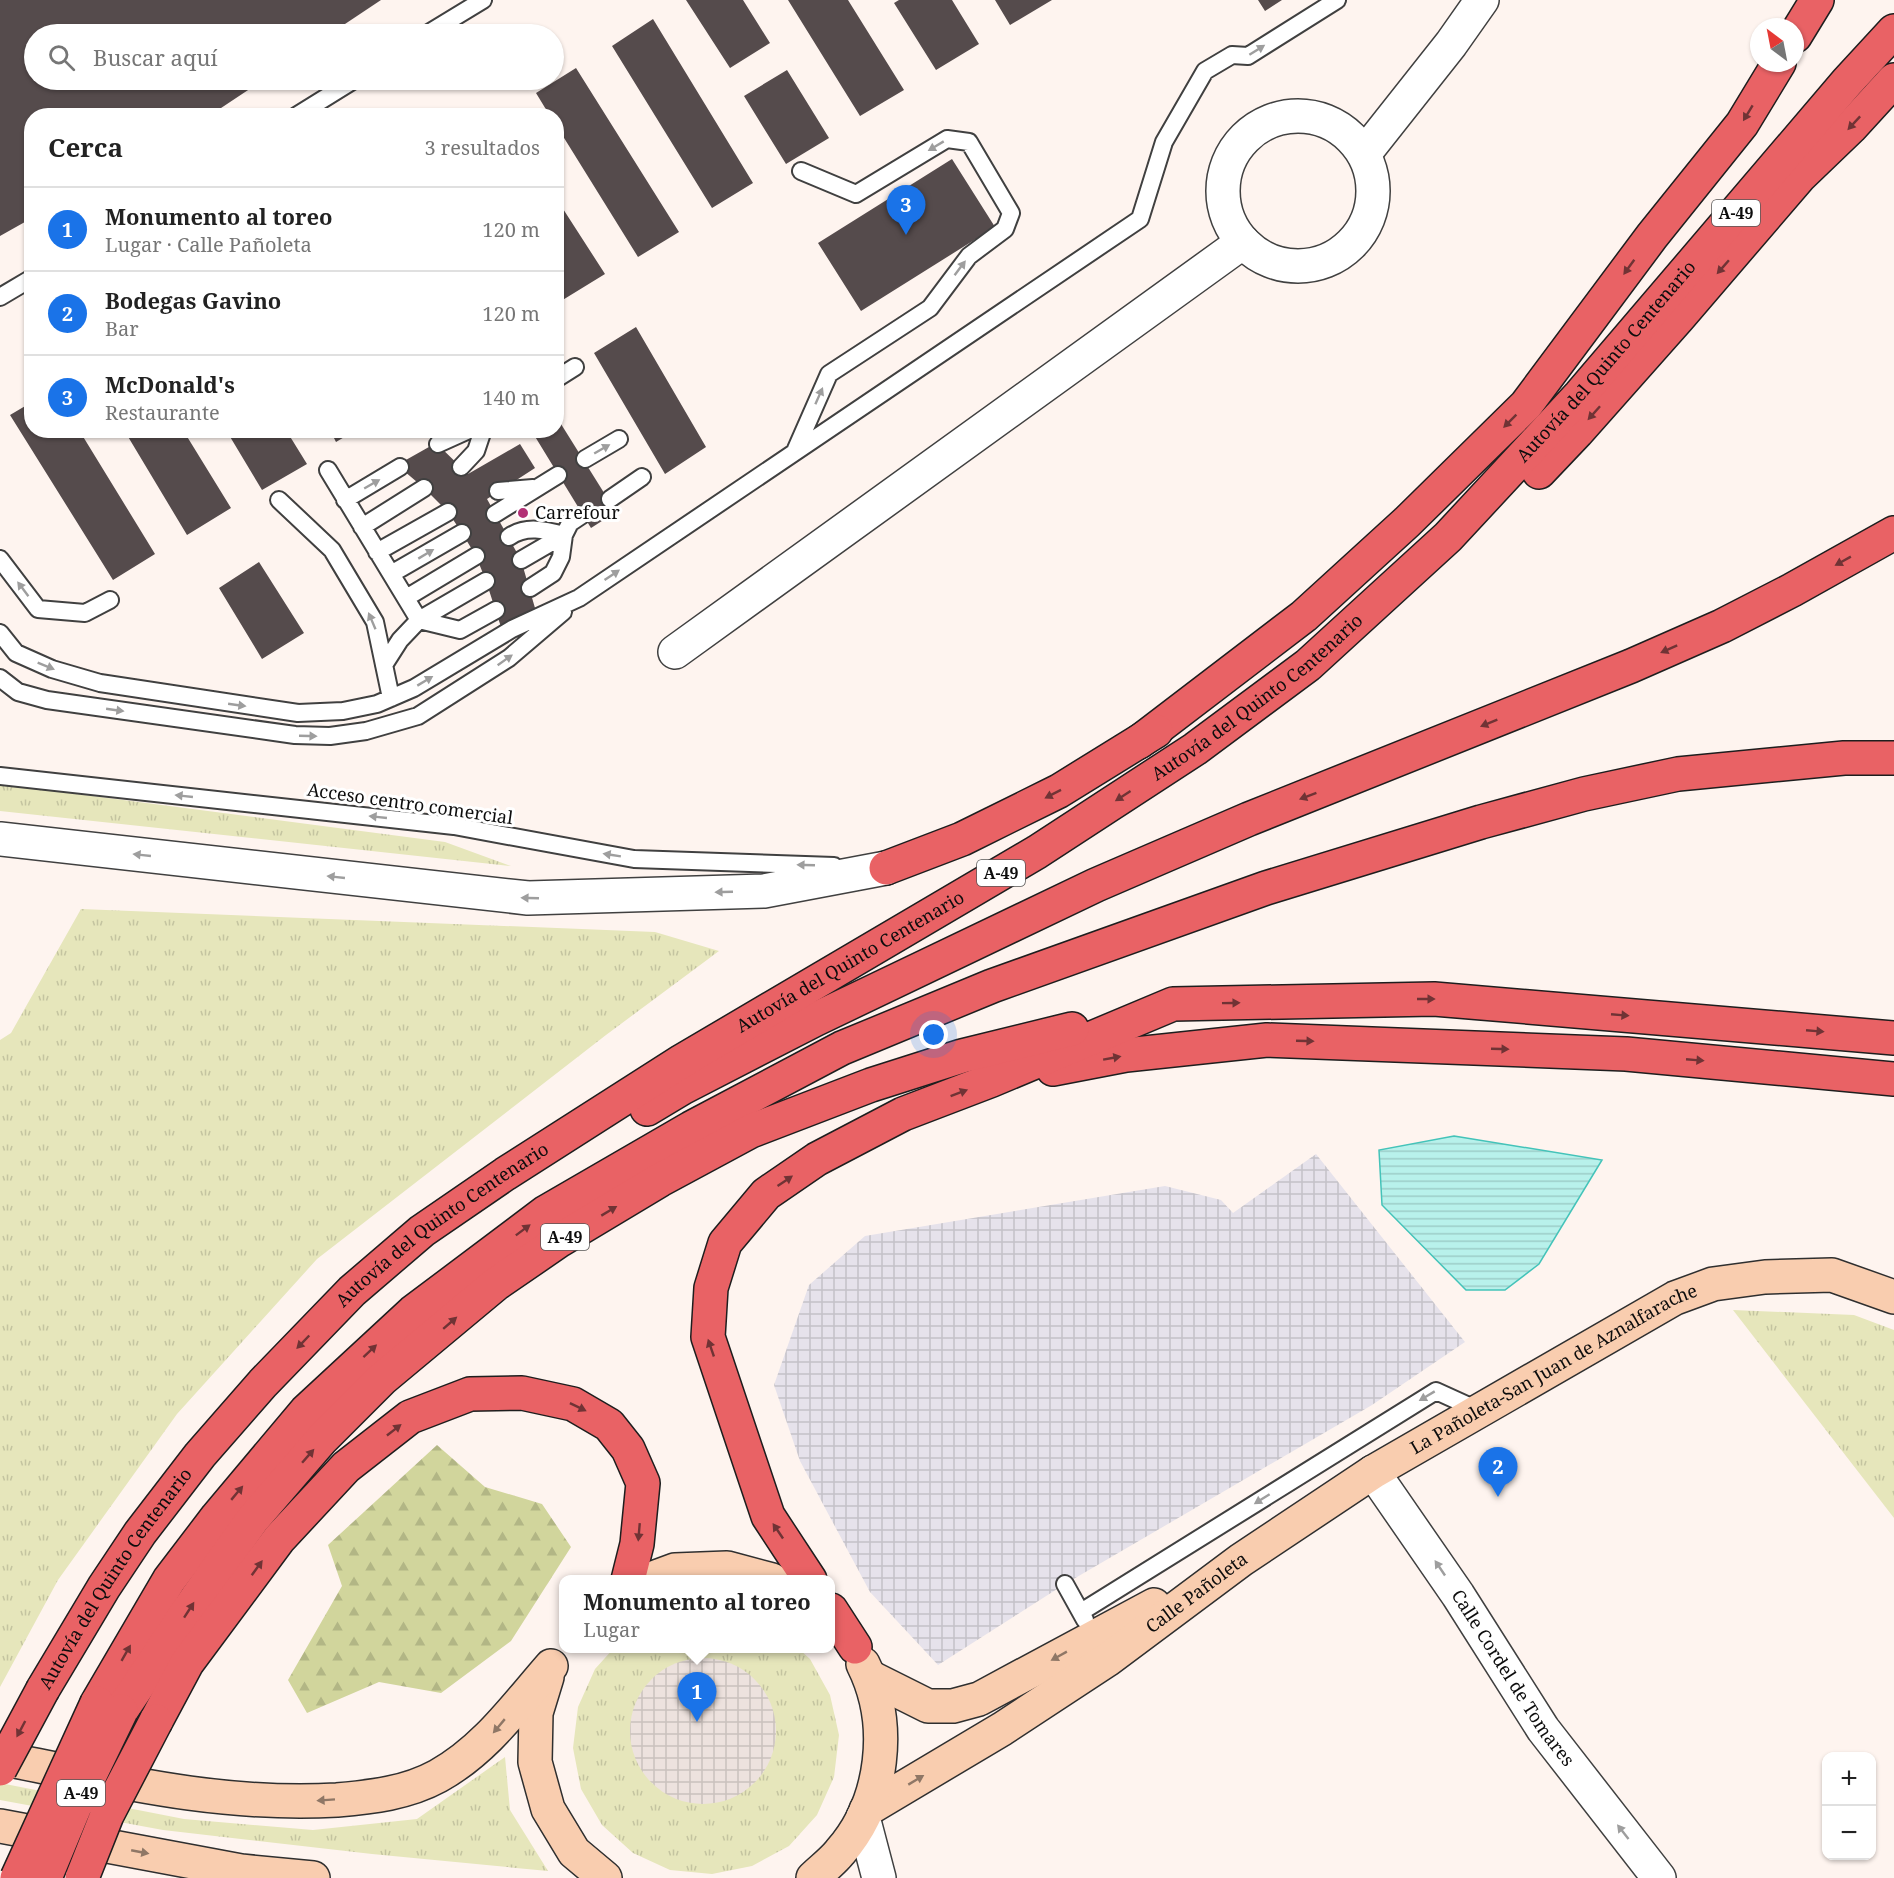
<!DOCTYPE html>
<html lang="es">
<head>
<meta charset="utf-8">
<style>
	:root { --surface:#fff; --page:#f6f6f6; --text:#222; --muted:#767676; --line:#e0e0e0; --accent:#1a73e8 }
	body { margin:0; font-family:"Noto Serif",serif; background:var(--page); color:var(--text) }
	.controls { position:absolute; right:18px; bottom:18px; display:grid; overflow:hidden; border-radius:12px; box-shadow:0 2px 4px #0004 }
	.controls button { width:54px; height:54px; display:grid; place-items:center; padding:0; border:0; border-bottom:2px solid var(--line); background:var(--surface); color:var(--text); font:30px sans-serif }
	.compass { position:absolute; left:1750px; top:18px; width:54px; height:54px; border-radius:50%; background:var(--surface); box-shadow:0 2px 4px #0004; rotate:328deg }
	.you { position:absolute; left:934px; top:1035px; width:21px; height:21px; margin:-15px; border:4px solid #fff; border-radius:50%; background:#1a73e8; box-shadow:0 0 0 9px #1a73e833 }
	.badge { display:grid; place-items:center; width:39px; height:39px; border-radius:50%; background:var(--accent); color:#fff; font-size:20px; font-weight:700 }
	.pin { position:absolute; translate:-50% -50px; filter:drop-shadow(0 2px 3px #0008) }
	.pin::after { content:''; position:absolute; top:32px; width:21px; height:18px; background:inherit; clip-path:polygon(0 0,100% 0,50% 100%) }
	.popup { position:absolute; left:559px; top:1575px; width:276px; height:78px; box-sizing:border-box; display:grid; place-content:center; border-radius:12px; background:var(--surface); filter:drop-shadow(0 2px 4px #0005); font-size:20px; white-space:nowrap; color:var(--muted) }
	.popup b { font-size:22px; color:var(--text) }
	.popup::after { content:''; position:absolute; left:50%; top:100%; margin-left:-12px; border:12px solid transparent; border-top-color:var(--surface) }
	.list { margin:0; padding:0; list-style:none }
	h2 { display:flex; justify-content:space-between; align-items:center; height:78px; margin:0; padding:0 24px; font-size:26px }
	h2 small { font-size:20px; font-weight:400; color:var(--muted) }
	.list li { display:grid; grid-template-columns:39px 1fr auto; gap:18px; align-items:center; box-sizing:border-box; height:84px; padding:0 24px; border-top:2px solid var(--line) }
	.list b { display:block; font-size:22px; white-space:nowrap }
	.list p { margin:0; font-size:20px; white-space:nowrap; color:var(--muted) }
	.list em { font-size:20px; font-style:normal; color:var(--muted) }
	.icon { flex:none; width:33px; height:33px; fill:none; stroke:currentColor; stroke-width:2; stroke-linecap:round; stroke-linejoin:round }
	.map { position:relative; flex:none; width:1894px; height:1878px; overflow:hidden }
	.search { position:absolute; background:var(--surface); box-shadow:0 2px 4px #0004; left:24px; top:24px; width:540px; height:66px; display:flex; align-items:center; gap:15px; box-sizing:border-box; padding:0 21px; border-radius:33px; color:var(--muted); font-size:22px }
	.panel { position:absolute; background:var(--surface); box-shadow:0 2px 4px #0004; left:24px; top:108px; width:540px; height:330px; border-radius:24px }
	.map>svg:first-child { display:block }
</style>
</head>
<body>
<div class="map">
<svg width="1894" height="1878" viewBox="0 0 1894 1878">
	<defs>
		<pattern id="industrial-grid" width="8" height="8" patternUnits="userSpaceOnUse" patternTransform="scale(1.5)"><rect width="8" height="8" fill="#e6e2eb"/><path d="M0 4h8M4 0v8" fill="none" stroke="#c4c1c8"/></pattern>
		<pattern id="grass-tufts" width="24" height="20" patternUnits="userSpaceOnUse" patternTransform="scale(1.5)"><rect width="24" height="20" fill="#e6e6bb"/><path d="M3 7l-1-3M5 7V3M7 7l1-3M15 17l-1-3M17 17v-4M19 17l1-3" fill="none" stroke="#c4c4a0"/></pattern>
		<pattern id="forest-firs" width="22" height="20" patternUnits="userSpaceOnUse" patternTransform="scale(1.5)"><rect width="22" height="20" fill="#d1d59c"/><path d="M5 1l3.5 6h-7zM16 11l3.5 6h-7z" fill="#b2b685"/></pattern>
		<pattern id="plaza-grid" width="8" height="8" patternUnits="userSpaceOnUse" patternTransform="scale(1.5)"><rect width="8" height="8" fill="#ede2de"/><path d="M0 4h8M4 0v8" fill="none" stroke="#cac1bd"/></pattern>
		<pattern id="water-rules" width="6" height="5" patternUnits="userSpaceOnUse" patternTransform="scale(1.5)"><rect width="6" height="5" fill="#b8f1eb"/><path d="M0 2.5h6" fill="none" stroke="#9dcdc8"/></pattern>
	</defs>
	<rect width="100%" height="100%" fill="#fef4ef"/>
	<!-- industrial -->
	<path fill="url(#industrial-grid)" d="M1316,1154L1465,1342L1372,1405L1065,1584L938,1665L870,1592L800,1461L774,1385L809,1285L865,1236L1165,1186L1221,1200L1233,1213Z"/>
	<!-- grass -->
	<path fill="url(#grass-tufts)" d="M0,784L445,842L511,866L0,811Z
		M81,909L655,932L719,951L606,1035L317,1259L177,1414L58,1580L0,1687V1040L11,1033Z
		M1733,1310L1854,1315L1894,1330V1518Z
		M614,1648L799,1649L810,1659L830,1695L839,1735L834,1777L817,1815L789,1846L752,1866L712,1874L670,1870L633,1853L602,1825L581,1789L573,1748L578,1707L595,1669Z
		M505,1757L510,1810L548,1871L372,1854L163,1830L0,1800V1783L184,1819L313,1830L417,1819Z"/>
	<!-- forest -->
	<path fill="url(#forest-firs)" d="M437,1445L485,1487L542,1504L571,1547L511,1641L441,1693L379,1682L307,1713L288,1680L342,1586L328,1545Z"/>
	<!-- plaza -->
	<path fill="url(#plaza-grid)" d="M630 1731a73 73 0 1 1 146 0a73 73 0 1 1-146 0Z"/>
	<!-- water -->
	<path fill="url(#water-rules)" stroke="#44c3b9" stroke-width="1.5" d="M1454,1136L1602,1160L1539,1264L1505,1290H1466L1382,1205L1379,1150Z"/>
	<!-- building -->
	<path fill="#554b4c" d="M0,0H381L330,34H34V80H263L209,116H32V218L0,236Z
		M686,0H743L770,43L730,68Z
		M788,0H848L904,90L860,116Z
		M899,0H952L979,44L936,70L894,3Z
		M995,0H1052L1010,25Z
		M1258,0H1282L1265,11Z
		M653,19L753,183L712,208L612,46Z
		M576,68L679,232L638,257L556,125V116H550L536,93Z
		M787,70L829,138L786,164L744,96Z
		M952,159L995,227L861,311L818,243Z
		M556,198L605,274L561,301L556,294Z
		M636,327L706,447L665,474L594,353Z
		M32,402V430H79L155,554L113,580L10,415Z
		M556,416L616,512L591,528L531,430H556Z
		M124,430H183L231,508L187,535Z
		M226,430H286L307,464L262,490Z
		M330,430H356L336,442Z
		M436,443L468,474L520,444L535,468L487,499L521,560L535,608L501,627L486,581L476,556L462,533L448,512L424,488L397,465Z
		M259,562L304,633L262,659L219,588Z"/>
	<g fill="none" stroke-linecap="round" stroke-linejoin="round">
		<!-- service casing -->
		<g stroke="#404040" stroke-width="20">
			<path id="service" d="M427,34L483,0
				M296,116L354,80
				M0,297L32,278
				M556,379L575,367
				M438,444L469,430
				M796,449L829,374L930,308L969,256L1005,229L1011,213L969,142L947,139L856,194L801,171
				M585,459L619,439
				M461,467L476,451L483,430
				M328,470L419,620L460,630L496,610
				M498,491L533,488
				M610,499L642,477
				M279,500L332,550L375,622L391,698
				M345,500L400,467
				M495,514L558,475
				M362,527L424,488
				M509,537C526,525 545,530 564,535
				M377,552L448,512
				M0,559L38,609L85,613L110,600
				M521,560L564,535
				M391,574L462,533
				M530,588L553,573L561,557L564,535L570,523L582,515
				M406,598L476,556
				M0,633L16,653L52,669L100,683L298,713L343,711L377,704L414,688L512,629L579,598L1140,219L1164,142L1205,71L1232,55L1248,56L1337,0
				M384,665L400,640L419,620L486,581
				M0,678L18,692L47,700L295,735L330,736L366,731L418,716L509,658L563,612
				M0,776L454,826L634,859L834,866
				M1065,1584L1085,1620
				M1081,1612L1436,1391L1480,1411"/>
		</g>
		<!-- minor casing -->
		<g stroke="#404040" stroke-width="36">
			<g id="minor">
				<circle cx="1298" cy="191" r="75"/>
				<path d="M1364,154L1451,44L1482,0"/>
				<path d="M675,652L1243,242"/>
				<path d="M0,839L528,898L764,891L886,868"/>
				<path id="s1" d="M1373,1472L1458,1595L1543,1729L1659,1878"/>
			</g>
		</g>
		<!-- tertiary casing -->
		<g stroke="#404040" stroke-width="36">
			<path id="tertiary" d="M863,1817L879,1878"/>
		</g>
		<!-- secondary casing -->
		<g stroke="#2f2f2f" stroke-width="36">
			<g id="secondary">
				<path d="M648,1580L675,1570L727,1568L772,1580"/>
				<path d="M547,1677L536,1713L535,1762L548,1809L574,1852L605,1878"/>
				<path d="M870,1677L928,1706H953L979,1699L1154,1605"/>
				<path d="M0,1758C112,1780 222,1807 337,1800C372,1797 407,1793 438,1776C485,1750 516,1706 551,1666"/>
				<path id="s2" d="M866,1810L1002,1729L1107,1660L1241,1560L1373,1472L1675,1298L1713,1284L1765,1277L1832,1275L1894,1297"/>
				<path d="M0,1826L241,1871L313,1878"/>
				<path d="M813,1878C821,1870 832,1862 840,1852C884,1802 893,1724 863,1664"/>
			</g>
		</g>
		<!-- motorway casing -->
		<g stroke="#1e1e1e" stroke-width="36">
			<g id="motorway">
				<path d="M1795,36L1817,0"/>
				<path d="M1539,472L1577,432L1679,317L1800,176L1851,127L1894,80"/>
				<path d="M1139,742L1304,616L1407,522L1526,405L1652,236L1742,124L1779,63"/>
				<path d="M886,868L962,839L1059,791L1156,731"/>
				<path d="M1053,1069L1126,1055L1267,1040L1626,1054L1894,1079"/>
				<path d="M647,1109L682,1088L816,1019L1096,885L1249,819L1631,666L1722,626L1792,590L1894,533"/>
				<path d="M810,1580L768,1516L708,1337L711,1288L725,1243L766,1194L817,1159L903,1114L992,1080L1173,1004L1434,999L1894,1038"/>
				<path d="M831,1610L855,1647"/>
				<path id="s3" d="M43,1689L104,1587L140,1533L200,1455L263,1383L352,1291L422,1231L505,1174L682,1061L1037,852L1195,749L1308,665L1448,537L1580,395L1847,82L1894,31"/>
				<path d="M97,1703L169,1580L217,1517L306,1411L413,1312L546,1212L691,1128L842,1048L992,986L1266,888L1481,822L1584,794L1678,774L1844,758H1894"/>
				<path d="M121,1711L198,1596L253,1519L322,1439L382,1379L496,1284L560,1240L660,1180L751,1131L871,1085L962,1056L1072,1029"/>
				<path d="M156,1721L187,1663L279,1539L346,1467L410,1417L470,1394L522,1393L573,1404L609,1425L628,1449L643,1483L637,1544L628,1580"/>
			</g>
		</g>
		<!-- service -->
		<use href="#service" stroke="#fff" stroke-width="16"/>
		<!-- minor -->
		<use href="#minor" stroke="#fff" stroke-width="33"/>
		<!-- tertiary -->
		<use href="#tertiary" stroke="#fff" stroke-width="33"/>
		<!-- secondary -->
		<use href="#secondary" stroke="#f9cdaf" stroke-width="33"/>
		<!-- motorway -->
		<use href="#motorway" stroke="#e96265" stroke-width="33"/>
		<!-- motorway-bridge casing -->
		<g stroke="#1e1e1e" stroke-width="36" stroke-linecap="butt">
			<path id="motorway-bridge" d="M0,1769L43,1689
				M17,1878L97,1703
				M45,1878L75,1806L121,1711
				M82,1878L107,1815L156,1721"/>
		</g>
		<!-- motorway-bridge -->
		<use href="#motorway-bridge" stroke="#e96265" stroke-width="33"/>
	</g>
	<!-- one-way arrows -->
	<defs><path id="oneway-solid" d="M-6-.8H1V-3.2L6.5 0L1 3.2V.8H-6Z" transform="scale(1.5)"/></defs>
	<g fill="#9e9e9e">
		<use href="#oneway-solid" transform="translate(1257 50) rotate(-32)"/>
		<use href="#oneway-solid" transform="translate(936 146) rotate(149)"/>
		<use href="#oneway-solid" transform="translate(960 268) rotate(-53)"/>
		<use href="#oneway-solid" transform="translate(819 396) rotate(-66)"/>
		<use href="#oneway-solid" transform="translate(602 449) rotate(-30)"/>
		<use href="#oneway-solid" transform="translate(372 484) rotate(-30)"/>
		<use href="#oneway-solid" transform="translate(426 554) rotate(-31)"/>
		<use href="#oneway-solid" transform="translate(612 575) rotate(-34)"/>
		<use href="#oneway-solid" transform="translate(23 589) rotate(-127)"/>
		<use href="#oneway-solid" transform="translate(372 621) rotate(-113)"/>
		<use href="#oneway-solid" transform="translate(505 660) rotate(-35)"/>
		<use href="#oneway-solid" transform="translate(46 666) rotate(22)"/>
		<use href="#oneway-solid" transform="translate(425 681) rotate(-31)"/>
		<use href="#oneway-solid" transform="translate(237 705) rotate(8)"/>
		<use href="#oneway-solid" transform="translate(115 710) rotate(8)"/>
		<use href="#oneway-solid" transform="translate(308 736) rotate(2)"/>
		<use href="#oneway-solid" transform="translate(184 796) rotate(-174)"/>
		<use href="#oneway-solid" transform="translate(378 817) rotate(-174)"/>
		<use href="#oneway-solid" transform="translate(142 855) rotate(-174)"/>
		<use href="#oneway-solid" transform="translate(612 855) rotate(-171)"/>
		<use href="#oneway-solid" transform="translate(806 865) rotate(-178)"/>
		<use href="#oneway-solid" transform="translate(336 877) rotate(-174)"/>
		<use href="#oneway-solid" transform="translate(724 892) rotate(178)"/>
		<use href="#oneway-solid" transform="translate(530 898) rotate(-178)"/>
		<use href="#oneway-solid" transform="translate(1427 1396) rotate(149)"/>
		<use href="#oneway-solid" transform="translate(1262 1499) rotate(148)"/>
		<use href="#oneway-solid" transform="translate(1440 1568) rotate(-124)"/>
		<use href="#oneway-solid" transform="translate(1623 1832) rotate(-128)"/>
	</g>
	<g fill="#703335">
		<use href="#oneway-solid" transform="translate(1748 113) rotate(121)"/>
		<use href="#oneway-solid" transform="translate(1854 123) rotate(133)"/>
		<use href="#oneway-solid" transform="translate(1629 267) rotate(126)"/>
		<use href="#oneway-solid" transform="translate(1723 267) rotate(131)"/>
		<use href="#oneway-solid" transform="translate(1594 413) rotate(132)"/>
		<use href="#oneway-solid" transform="translate(1510 421) rotate(135)"/>
		<use href="#oneway-solid" transform="translate(1843 561) rotate(151)"/>
		<use href="#oneway-solid" transform="translate(1669 649) rotate(156)"/>
		<use href="#oneway-solid" transform="translate(1489 723) rotate(158)"/>
		<use href="#oneway-solid" transform="translate(1053 794) rotate(153)"/>
		<use href="#oneway-solid" transform="translate(1123 796) rotate(147)"/>
		<use href="#oneway-solid" transform="translate(1308 796) rotate(159)"/>
		<use href="#oneway-solid" transform="translate(1426 999)"/>
		<use href="#oneway-solid" transform="translate(1231 1003) rotate(-1)"/>
		<use href="#oneway-solid" transform="translate(1620 1015) rotate(5)"/>
		<use href="#oneway-solid" transform="translate(1815 1031) rotate(5)"/>
		<use href="#oneway-solid" transform="translate(1305 1041) rotate(2)"/>
		<use href="#oneway-solid" transform="translate(1500 1049) rotate(2)"/>
		<use href="#oneway-solid" transform="translate(1112 1058) rotate(-10)"/>
		<use href="#oneway-solid" transform="translate(1695 1060) rotate(5)"/>
		<use href="#oneway-solid" transform="translate(959 1093) rotate(-21)"/>
		<use href="#oneway-solid" transform="translate(785 1181) rotate(-34)"/>
		<use href="#oneway-solid" transform="translate(609 1211) rotate(-31)"/>
		<use href="#oneway-solid" transform="translate(523 1230) rotate(-37)"/>
		<use href="#oneway-solid" transform="translate(450 1323) rotate(-41)"/>
		<use href="#oneway-solid" transform="translate(303 1342) rotate(134)"/>
		<use href="#oneway-solid" transform="translate(711 1348) rotate(-109)"/>
		<use href="#oneway-solid" transform="translate(370 1351) rotate(-43)"/>
		<use href="#oneway-solid" transform="translate(578 1407) rotate(26)"/>
		<use href="#oneway-solid" transform="translate(394 1430) rotate(-38)"/>
		<use href="#oneway-solid" transform="translate(308 1456) rotate(-49)"/>
		<use href="#oneway-solid" transform="translate(237 1493) rotate(-50)"/>
		<use href="#oneway-solid" transform="translate(778 1531) rotate(-124)"/>
		<use href="#oneway-solid" transform="translate(639 1532) rotate(95)"/>
		<use href="#oneway-solid" transform="translate(257 1568) rotate(-54)"/>
		<use href="#oneway-solid" transform="translate(189 1610) rotate(-57)"/>
		<use href="#oneway-solid" transform="translate(126 1653) rotate(-60)"/>
		<use href="#oneway-solid" transform="translate(21 1729) rotate(118)"/>
	</g>
	<g fill="#8f7766">
		<use href="#oneway-solid" transform="translate(1059 1656) rotate(151)"/>
		<use href="#oneway-solid" transform="translate(499 1726) rotate(130)"/>
		<use href="#oneway-solid" transform="translate(916 1780) rotate(-31)"/>
		<use href="#oneway-solid" transform="translate(326 1800) rotate(176)"/>
		<use href="#oneway-solid" transform="translate(140 1852) rotate(11)"/>
	</g>
	<!-- markers -->
	<circle fill="#b33075" stroke="#fff" stroke-width="2" cx="523" cy="513" r="6"/>
	<g text-anchor="middle" stroke-width="6" stroke-linejoin="round" paint-order="stroke">
		<!-- shield labels -->
		<g fill="#fff" stroke="#565656" stroke-width="1.5">
			<rect x="1712" y="200" width="48" height="26" rx="4.5"/>
			<rect x="977" y="860" width="48" height="26" rx="4.5"/>
			<rect x="541" y="1224" width="48" height="26" rx="4.5"/>
			<rect x="57" y="1780" width="48" height="26" rx="4.5"/>
		</g>
		<g font-size="16" font-weight="bold" fill="#0d0d0d">
			<text x="1736" y="219">A-49</text>
			<text x="1001" y="879">A-49</text>
			<text x="565" y="1243">A-49</text>
			<text x="81" y="1799">A-49</text>
		</g>
		<!-- street labels -->
		<g font-size="18" fill="#0d0d0d" stroke="#fff">
			<text dy="6" stroke="none"><textPath href="#s3" startOffset="2076">Autovía del Quinto Centenario</textPath></text>
			<text dy="6" stroke="none"><textPath href="#s3" startOffset="1590">Autovía del Quinto Centenario</textPath></text>
			<text transform="translate(410 804) rotate(8)" y="6">Acceso centro comercial</text>
			<text dy="6" stroke="none"><textPath href="#s3" startOffset="1104">Autovía del Quinto Centenario</textPath></text>
			<text dy="6" stroke="none"><textPath href="#s3" startOffset="618">Autovía del Quinto Centenario</textPath></text>
			<text dy="6" stroke="none"><textPath href="#s2" startOffset="818">La Pañoleta-San Juan de Aznalfarache</textPath></text>
			<text dy="6" stroke="none"><textPath href="#s3" startOffset="132">Autovía del Quinto Centenario</textPath></text>
			<text dy="6" stroke="none"><textPath href="#s2" startOffset="396">Calle Pañoleta</textPath></text>
			<text dy="6" stroke="none"><textPath href="#s1" startOffset="249">Calle Cordel de Tomares</textPath></text>
		</g>
		<!-- poi labels -->
		<g font-size="18" fill="#0d0d0d" stroke="#fff" text-anchor="start">
			<text x="535" y="519">Carrefour</text>
		</g>
	</g>
</svg>
<div class="controls">
<button>+</button>
<button>−</button>
</div>
<svg class="compass" viewBox="-18 -18 36 36"><path d="M0-13l5 13h-10z" fill="#e53935"/><path d="M0 13l5-13h-10z" fill="#767676"/></svg>
<div class="you"></div>
<div class="pin badge" style="left:697px;top:1722px">1</div>
<div class="popup"><b>Monumento al toreo</b>Lugar</div>
<div class="pin badge" style="left:1498px;top:1497px">2</div>
<div class="pin badge" style="left:906px;top:235px">3</div>
<div class="search"><svg class="icon" aria-label="search" viewBox="0 0 24 24"><circle cx="10" cy="10" r="6"/><path d="M15 15l6 6"/></svg>Buscar aquí</div>
<section class="panel">
<h2>Cerca<small>3 resultados</small></h2>
<ul class="list">
<li><span class="badge">1</span><div><b>Monumento al toreo</b><p>Lugar · Calle Pañoleta</p></div><em>120 m</em></li>
<li><span class="badge">2</span><div><b>Bodegas Gavino</b><p>Bar</p></div><em>120 m</em></li>
<li><span class="badge">3</span><div><b>McDonald's</b><p>Restaurante</p></div><em>140 m</em></li>
</ul>
</section>
</div>
</body>
</html>
